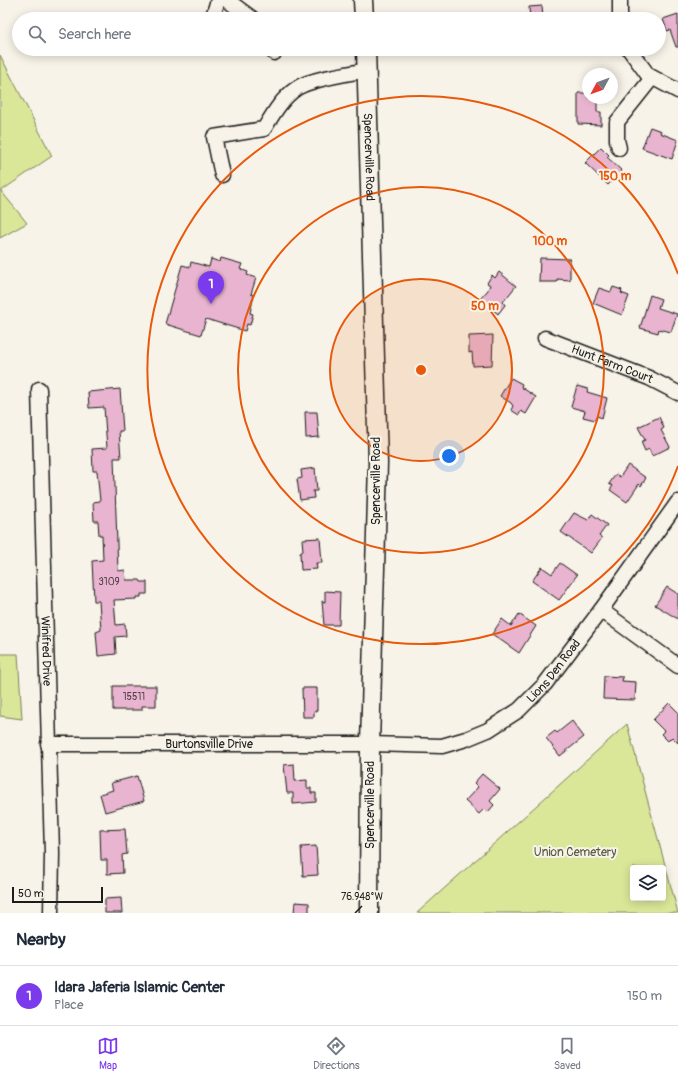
<!DOCTYPE html>
<html lang="en">
<head>
<meta charset="utf-8">
<style>
	:root { --surface:#fff; --page:#f2f2f3; --text:#1f2937; --muted:#747a83; --line:#e0e1e3; --accent:#7c3aed }
	body { margin:0; font-family:Pangolin,sans-serif; background:var(--page); color:var(--text) }
	.controls { position:absolute; right:12px; bottom:12px; display:grid; overflow:hidden; border-radius:4px; box-shadow:0 2px 10px #0003 }
	.controls button { width:36px; height:36px; display:grid; place-items:center; padding:0; border:0; border-bottom:1px solid var(--line); background:var(--surface); color:var(--text); font:20px sans-serif }
	.compass { position:absolute; left:582px; top:68px; width:36px; height:36px; border-radius:50%; background:var(--surface); box-shadow:0 2px 10px #0003; rotate:229deg }
	.scale { position:absolute; left:12px; bottom:10px; width:91px; box-sizing:border-box; padding-left:4px; border:2px solid #1c1c1c; border-top:0; font-size:11px; line-height:14px; white-space:nowrap; color:#1c1c1c; -webkit-text-stroke:3px #f7f3e8; paint-order:stroke }
	.you { position:absolute; left:449px; top:456px; width:14px; height:14px; margin:-10px; border:3px solid #fff; border-radius:50%; background:#1a73e8; box-shadow:0 0 0 6px #1a73e833 }
	.badge { display:grid; place-items:center; width:26px; height:26px; border-radius:50%; background:var(--accent); color:#fff; font-size:13px; font-weight:700 }
	.pin { position:absolute; translate:-50% -33px; filter:drop-shadow(0 1px 2px #0008) }
	.pin::after { content:''; position:absolute; top:21px; width:14px; height:12px; background:inherit; clip-path:polygon(0 0,100% 0,50% 100%) }
	.list { margin:0; padding:0; list-style:none }
	h2 { display:flex; justify-content:space-between; align-items:center; height:52px; margin:0; padding:0 16px; font-size:17px }
	h2 small { font-size:13px; font-weight:400; color:var(--muted) }
	.list li { display:grid; grid-template-columns:26px 1fr auto; gap:12px; align-items:center; box-sizing:border-box; height:60px; padding:0 16px; border-top:1px solid var(--line) }
	.list b { display:block; font-size:15px; white-space:nowrap }
	.list p { margin:0; font-size:13px; white-space:nowrap; color:var(--muted) }
	.list em { font-size:13px; font-style:normal; color:var(--muted) }
	.icon { flex:none; width:22px; height:22px; fill:none; stroke:currentColor; stroke-width:2; stroke-linecap:round; stroke-linejoin:round }
	.map { position:relative; flex:none; width:678px; height:913px; overflow:hidden }
	.search { position:absolute; background:var(--surface); box-shadow:0 2px 10px #0003; left:12px; right:12px; top:12px; height:44px; display:flex; align-items:center; gap:10px; box-sizing:border-box; padding:0 14px; border-radius:22px; color:var(--muted); font-size:15px }
	.sheet { height:112px; background:var(--surface) }
	nav { display:flex; justify-content:space-around; align-items:center; box-sizing:border-box; height:56px; border-top:1px solid var(--line); background:var(--surface); font-size:11px; color:var(--muted) }
	nav a { display:grid; justify-items:center; gap:2px }
	nav .on { color:var(--accent) }
	.map>svg:first-child { display:block }
</style>
</head>
<body>
<div class="map">
<svg width="678" height="913" viewBox="0 0 678 913">
	<rect width="100%" height="100%" fill="#f7f3e8"/>
	<filter id="ink" filterUnits="userSpaceOnUse"><feTurbulence type="fractalNoise" baseFrequency=".025" numOctaves="2"/><feDisplacementMap in="SourceGraphic" scale="8" xChannelSelector="R" yChannelSelector="G"/><feConvolveMatrix kernelMatrix="1 2 1 2 8 2 1 2 1" color-interpolation-filters="sRGB"/></filter>
	<g filter="url(#ink)">
		<!-- green -->
		<path fill="#dae698" stroke="#7b815a" fill-rule="evenodd" d="M0,55L52,156L1,191L27,223L0,238Z
			M0,654H18L22,719L0,716Z
			M627,724L678,913H417ZM633,868H663V898H633Z"/>
		<!-- building -->
		<path fill="#e8b4cf" stroke="#1c1c1c" d="M542,6L543,19H530L529,7Z
			M678,14V47H676L670,30L667,31L663,19Z
			M578,93H588V98H597V112H601V125L578,124Z
			M650,127L661,131L660,133L678,140L672,159L642,148Z
			M601,147L609,155L607,157L622,171L608,185L585,163Z
			M221,258L242,264L240,269L248,272L247,275L256,278L251,294L254,295L250,313L253,314L250,325L247,324L245,331L206,319L201,335L165,324L182,265L190,267L191,262L209,267L211,259L220,262Z
			M540,258L570,259V280L557,279V282H539Z
			M499,272L516,286L503,302L505,305L498,314L480,299L488,290L490,285L487,283L492,275L495,278Z
			M613,287L622,290L621,293L629,296L622,315L593,303L599,288L611,292Z
			M650,295L661,299L658,308L677,314L671,332L659,329L658,333L640,328Z
			M493,335L492,365L473,366L472,352L469,353V336Z
			M511,378L522,384L521,387L536,397L526,414L521,411L519,415L511,410L513,406L511,403L500,396Z
			M577,386L588,389L587,392L607,398L602,418L597,416L595,420L583,417L585,411L571,407Z
			M120,389L123,431H119L121,458H114L118,571L125,570L126,580H140L141,582H147V594H141V597H136V599L114,600L116,625L125,624L126,636L115,637L116,654L98,656L96,632L101,630L99,601H94L92,561L103,560L102,535H99L98,521H94L93,502L100,501L97,471H93L92,449L107,448L104,407L89,408L88,392Z
			M305,412H317L319,437L306,438Z
			M659,417L664,428L661,430L670,447L652,456L649,449L645,451L641,442L645,440L638,427Z
			M628,465L646,478L641,486L639,484L627,502L610,490L613,486L609,484L616,474L620,477Z
			M315,468L317,491H313L314,498L300,500L297,479L302,478L301,470Z
			M574,513L588,520L592,514L607,525L599,536L602,538L591,553L561,532Z
			M320,538L322,563H316L317,569L301,570L300,553L303,551L302,539Z
			M560,563L577,575L559,600L532,581L542,567L552,574Z
			M667,587L678,594V619L655,605Z
			M325,591L340,592L339,625H324L322,601L325,602Z
			M519,614L536,626L519,653L492,634L502,619L511,626Z
			M604,676L623,677L622,681L636,682L635,700L603,699Z
			M113,686H156V706H142V710H113Z
			M302,688H317V711H314V717H303Z
			M669,703L678,712V743L672,737L668,741L661,734L664,731L653,720Z
			M572,721L584,737L560,756L546,738L555,731L557,733Z
			M294,764L295,781L307,780V788H311V793H316V802L293,804V793H287L284,765Z
			M482,774L500,789L490,801L494,805L488,812L484,809L479,814L465,801L478,787L474,783Z
			M137,776L144,801L105,812L100,794L113,790L111,783Z
			M125,829L127,854L122,855L123,873L107,874V860H101L100,830Z
			M316,846L318,875L303,876L301,847Z
			M121,898L122,913H105V899Z
			M295,902L309,903V913H294Z"/>
		<g fill="none" stroke-linecap="round" stroke-linejoin="round">
			<!-- minor casing -->
			<g stroke="#1c1c1c" stroke-width="17">
				<g id="minor">
					<path d="M227,0L253,19"/>
					<path d="M620,0V19"/>
					<path d="M212,19L218,0"/>
					<path d="M272,49L274,53"/>
					<path d="M629,49L648,75L678,91"/>
					<path d="M619,148L617,140V122L652,78"/>
					<path d="M222,175L214,137L264,129C273,114 282,98 297,88C310,79 351,73 367,70"/>
					<path id="s1" d="M545,338L649,378L678,393"/>
					<path id="s2" d="M39,389L52,853L51,913"/>
					<path d="M601,610L678,666"/>
					<path id="s3" d="M48,744H370L442,746L466,739L488,730L519,710L545,684L601,610L678,502"/>
				</g>
			</g>
			<!-- major casing -->
			<g stroke="#1c1c1c" stroke-width="21">
				<g id="major">
					<path d="M363,0L364,19"/>
					<path id="s4" d="M366,49L378,463L370,744L369,913"/>
				</g>
			</g>
			<!-- minor -->
			<use href="#minor" stroke="#f7f3e8" stroke-width="14"/>
			<!-- major -->
			<use href="#major" stroke="#f7f3e8" stroke-width="18"/>
		</g>
	</g>
	<!-- ticks -->
	<path fill="none" stroke="#1c1c1c" stroke-width="1.5" d="M355,913L362,906"/>
	<!-- distance rings -->
	<circle cx="421" cy="370" r="91" fill="#e8590c" fill-opacity=".12"/>
	<g fill="none" stroke="#e8590c" stroke-width="2">
		<circle cx="421" cy="370" r="91"/>
		<circle cx="421" cy="370" r="183"/>
		<path d="M678 466A274 274 0 1 1 678 274"/>
	</g>
	<g text-anchor="middle" stroke-width="4" stroke-linejoin="round" paint-order="stroke">
		<!-- number labels -->
		<g font-size="10" fill="#4f4249">
			<text x="109" y="585">3109</text>
			<text x="134" y="700">15511</text>
		</g>
		<!-- street labels -->
		<g font-size="12" fill="#1c1c1c" stroke="#f7f3e8">
			<text dy="4" stroke="none"><textPath href="#s4" startOffset="108">Spencerville Road</textPath></text>
			<text dy="4" stroke="none"><textPath href="#s1" startOffset="72">Hunt Farm Court</textPath></text>
			<text transform="translate(376 481) rotate(-90)" y="4">Spencerville Road</text>
			<text dy="4" stroke="none"><textPath href="#s2" startOffset="262">Winifred Drive</textPath></text>
			<text dy="4" stroke="none"><textPath href="#s3" startOffset="532">Lions Den Road</textPath></text>
			<text dy="4" stroke="none"><textPath href="#s3" startOffset="161">Burtonsville Drive</textPath></text>
			<text transform="translate(370 805) rotate(-90)" y="4">Spencerville Road</text>
		</g>
		<!-- park labels -->
		<g font-size="12" fill="#555941" stroke="#f7f3e8">
			<text x="575" y="856">Union Cemetery</text>
		</g>
	</g>
	<g font-size="10" text-anchor="middle" fill="#1c1c1c" stroke="#f7f3e8" stroke-width="4" stroke-linejoin="round" paint-order="stroke">
		<text x="362" y="900">76.948°W</text>
	</g>
	<circle cx="421" cy="370" r="6" fill="#e8590c" stroke="#f7f3e8" stroke-width="2"/>
	<g font-size="12" text-anchor="middle" font-weight="bold" fill="#e8590c" stroke="#f7f3e8" stroke-width="4" stroke-linejoin="round" paint-order="stroke">
		<text x="615" y="180">150 m</text>
		<text x="550" y="245">100 m</text>
		<text x="485" y="310">50 m</text>
	</g>
</svg>
<div class="controls">
<button><svg class="icon" aria-label="layers" viewBox="0 0 24 24"><path d="M12 4l9 5-9 5-9-5zM3 14l9 5 9-5"/></svg></button>
</div>
<svg class="compass" viewBox="-18 -18 36 36"><path d="M0-13l5 13h-10z" fill="#e53935"/><path d="M0 13l5-13h-10z" fill="#747a83"/></svg>
<div class="scale">50 m</div>
<div class="you"></div>
<div class="pin badge" style="left:211px;top:304px">1</div>
<div class="search"><svg class="icon" aria-label="search" viewBox="0 0 24 24"><circle cx="10" cy="10" r="6"/><path d="M15 15l6 6"/></svg>Search here</div>
</div>
<section class="sheet">
<h2>Nearby<small></small></h2>
<ul class="list">
<li><span class="badge">1</span><div><b>Idara Jaferia Islamic Center</b><p>Place</p></div><em>150 m</em></li>
</ul>
</section>
<nav>
<a class="on"><svg class="icon" aria-label="map" viewBox="0 0 24 24"><path d="M3 6l6-2 6 2 6-2v14l-6 2-6-2-6 2zM9 4v14M15 6v14"/></svg>Map</a>
<a><svg class="icon" aria-label="directions" viewBox="0 0 24 24"><path d="M12 3l9 9-9 9-9-9zM9 14v-3h6M13 9l2 2-2 2"/></svg>Directions</a>
<a><svg class="icon" aria-label="saved" viewBox="0 0 24 24"><path d="M7 4h10v16l-5-4-5 4z"/></svg>Saved</a>
</nav>
</body>
</html>
